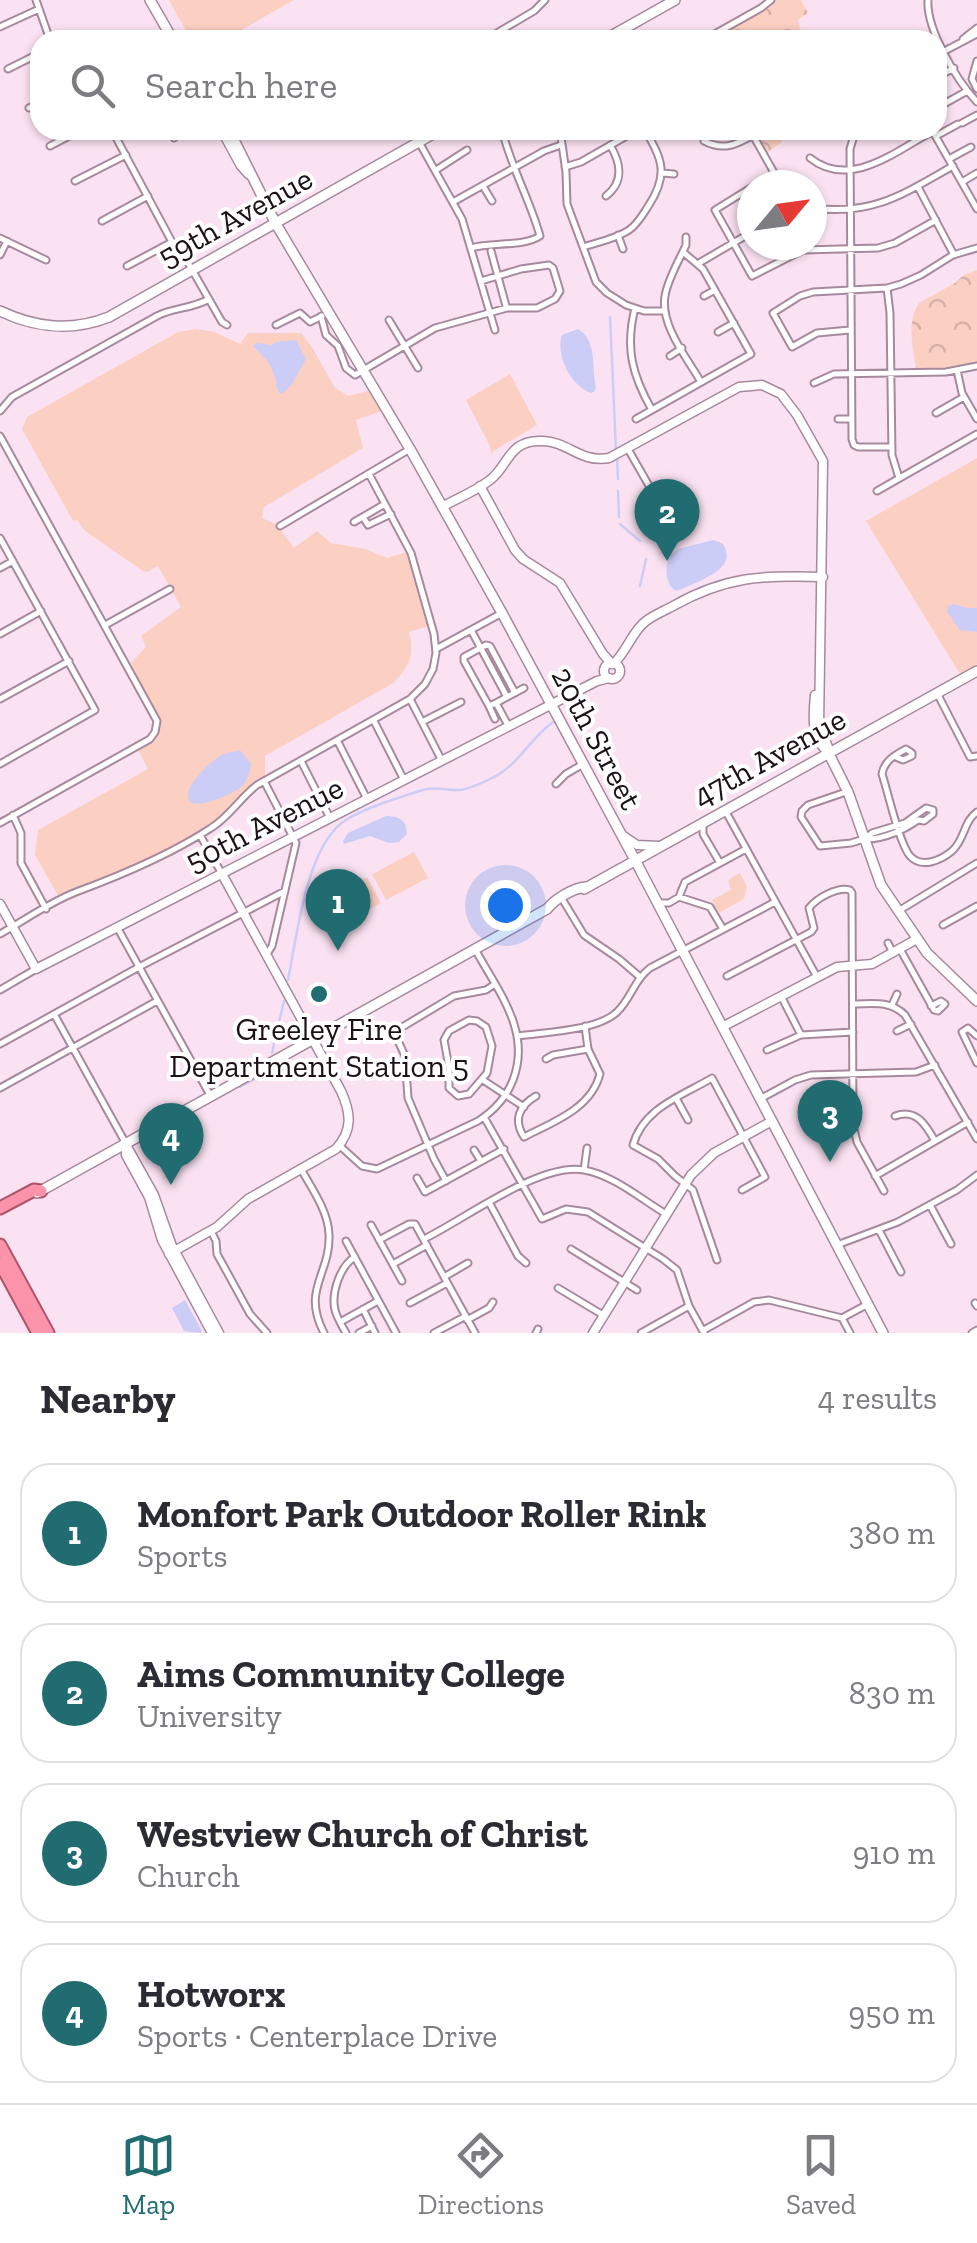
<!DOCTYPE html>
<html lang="en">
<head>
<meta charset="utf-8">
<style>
	:root { --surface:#fff; --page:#f7f7f7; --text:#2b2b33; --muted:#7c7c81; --line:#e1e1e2; --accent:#206c71 }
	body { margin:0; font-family:"Zilla Slab",serif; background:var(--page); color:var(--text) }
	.compass { position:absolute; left:737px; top:170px; width:90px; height:90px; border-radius:50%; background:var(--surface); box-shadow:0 2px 8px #0004; rotate:61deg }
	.you { position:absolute; left:505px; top:905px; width:35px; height:35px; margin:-25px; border:8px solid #fff; border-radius:50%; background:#1a73e8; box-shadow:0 0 0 15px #1a73e833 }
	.badge { display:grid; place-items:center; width:65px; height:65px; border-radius:50%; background:var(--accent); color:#fff; font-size:32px; font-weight:700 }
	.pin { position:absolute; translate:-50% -82px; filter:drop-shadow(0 2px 5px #0008) }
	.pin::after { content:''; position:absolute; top:52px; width:35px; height:30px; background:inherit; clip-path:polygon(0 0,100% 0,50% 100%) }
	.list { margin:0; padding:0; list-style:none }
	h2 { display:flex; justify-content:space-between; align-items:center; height:130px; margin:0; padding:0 40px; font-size:42px }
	h2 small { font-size:32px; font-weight:400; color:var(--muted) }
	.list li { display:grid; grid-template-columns:65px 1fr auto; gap:30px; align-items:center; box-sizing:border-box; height:140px; margin:0 20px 20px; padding:0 20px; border:2px solid var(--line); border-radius:30px }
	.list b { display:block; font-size:38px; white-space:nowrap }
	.list p { margin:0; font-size:32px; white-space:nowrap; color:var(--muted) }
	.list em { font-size:32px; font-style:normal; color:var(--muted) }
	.icon { flex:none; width:55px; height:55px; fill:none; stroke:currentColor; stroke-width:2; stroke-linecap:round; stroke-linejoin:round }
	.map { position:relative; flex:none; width:977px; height:1333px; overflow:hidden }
	.search { position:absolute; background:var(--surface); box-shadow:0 2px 8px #0004; left:30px; right:30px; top:30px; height:110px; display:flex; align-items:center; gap:25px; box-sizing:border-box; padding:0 35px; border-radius:30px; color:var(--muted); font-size:38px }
	.sheet { height:770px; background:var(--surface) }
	nav { display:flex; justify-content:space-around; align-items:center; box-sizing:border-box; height:140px; border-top:2px solid var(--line); background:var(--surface); font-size:28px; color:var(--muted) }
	nav a { display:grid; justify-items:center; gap:5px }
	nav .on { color:var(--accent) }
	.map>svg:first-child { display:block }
</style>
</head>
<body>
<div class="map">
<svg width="977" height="1333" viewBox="0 0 977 1333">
	<defs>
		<pattern id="park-crowns" width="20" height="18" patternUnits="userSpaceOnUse" patternTransform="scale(2.5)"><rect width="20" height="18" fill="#fccfc3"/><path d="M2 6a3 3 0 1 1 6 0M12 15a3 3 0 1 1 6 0" fill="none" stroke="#d7b1a7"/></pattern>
	</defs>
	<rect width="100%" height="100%" fill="#fbe2f2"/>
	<!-- grass -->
	<path fill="#fccfc3" d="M169,0H294L224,40H191Z
		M197,329L214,332L240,344L248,333H301L313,349L335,388L349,396L371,390L382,411L356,420L363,448L264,507L262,518L277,525L294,548L317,531L331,543L365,549L387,558L407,552L429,626L409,632C415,654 409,668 393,683L265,756V777L248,789L222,816L203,830L105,881L59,897L35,855L38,830L148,769L138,749L155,737L159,720L131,663L146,647L141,636L181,607L158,566L147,572L143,571L85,531L77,520L73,521L22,429L27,417L178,332Z
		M510,374L537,425L495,450L491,454L490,446L466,400Z
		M977,458V664L960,674L866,521Z
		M414,852L428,878L386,900L372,874Z
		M740,873L747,886L744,899L719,913L712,900L731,890L728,880Z
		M367,877L381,903L338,926L324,900Z"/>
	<!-- park -->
	<path fill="url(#park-crowns)" d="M775,0H801L808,13L798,20L803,40H725L722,33L769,8Z
		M753,130H785L781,143L766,153Z
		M977,270V363L941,368L916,369C913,347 906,324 919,303L955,283L964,275Z"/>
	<!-- water -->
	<path fill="#cccdf7" d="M578,329C598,341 591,367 596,387L595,391L591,393C571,386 555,355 562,335Z
		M296,340L306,359L292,384L282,394L278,392C273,366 272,365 253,346L257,343L272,345L275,342Z
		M713,540C721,543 724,542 726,551C732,571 696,582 682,589L676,591C665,585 665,567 669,556L678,549Z
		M953,604L968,608H977V632L960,630L947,612L948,606Z
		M240,750L251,764C250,771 248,780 242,786C235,793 199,809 191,802C179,791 208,764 217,758C223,753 232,752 240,750Z
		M386,816C399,816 407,820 407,834L399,842L389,843L370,836L344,844L343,841L348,833Z
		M185,1300L202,1331L200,1333L184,1331L172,1308Z"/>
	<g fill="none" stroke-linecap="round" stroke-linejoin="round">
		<!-- stream -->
		<path stroke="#cccdf7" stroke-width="2.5" d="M610,317L616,451
			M617,459L618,479
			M618,491L619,517
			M620,524L640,541
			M640,586L646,559
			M288,980C297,936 306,849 343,822C359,810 403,796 423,790C436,786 448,791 461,790C471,788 482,783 490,779C518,767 529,739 553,722
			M272,1053L284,1001
			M240,1087L266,1073"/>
		<!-- minor casing -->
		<g stroke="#a6899c" stroke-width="9">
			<path id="minor" d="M36,0L50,40
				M928,0C926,29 957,81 977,102
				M0,27L39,9
				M963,39L977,28
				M485,40L534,11L545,0
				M704,40L761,8L771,0
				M937,55L977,34
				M977,61L972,79L977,89
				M8,69L40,53
				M937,77L954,68
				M944,104L967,91
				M937,106L940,105
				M29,108L40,102
				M962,123L977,115
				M112,130L172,242L183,254L222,322L227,325
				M560,130L566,172L567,204L596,282L607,293L626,305L644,311H665
				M750,130L781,185
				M859,130L853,139L850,149L852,439L854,445L858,447H891
				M932,130L977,209
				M936,136L958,124
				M174,138L184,130
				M704,141C723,151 736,145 753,135
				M419,142L462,219L495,330
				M50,146L81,130
				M810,158C850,190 896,151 933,131
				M949,159L971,147
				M565,167L581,162L637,130
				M436,170L467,150
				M662,173L674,174
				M75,181L126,155
				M962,182L977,173
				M756,185L774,174
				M483,186L492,201
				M752,187L715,210L752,276L803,250L878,248L895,243L936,220
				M918,187L954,255
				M606,196C624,182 621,163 610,145
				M453,202L544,151L561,145
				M812,208C873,216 903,194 953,166
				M102,221L148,196
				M618,235L623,249
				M686,237V245C679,261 668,278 665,296C660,325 687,358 701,382
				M0,238L46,260
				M583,247C598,242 616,239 629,230C638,224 643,214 649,205C669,174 662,159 645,130
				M471,248C492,242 523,247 540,236C530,200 511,167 502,130
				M491,251L506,306
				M0,255L7,241
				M699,263L752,232
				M127,266L172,242
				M887,288L890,313L892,455L899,478
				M704,296L715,290
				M635,308C625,348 632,375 652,410
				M321,316L326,335L338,346L346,368L355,375L435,328L507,308H537L555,299L560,291L553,268L549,265L521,269L481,281
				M389,320L418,368
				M276,325L300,313L310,322L322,316
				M850,330L817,333L792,347L773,313L800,296L813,292L887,288L901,284L921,275L953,255L977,248
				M718,332L734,323
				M670,356L682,348
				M957,370L962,393L977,419
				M814,383L834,374L946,372L977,366
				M0,411L12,397L157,316C174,307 192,309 209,299
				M936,413L964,397
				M636,419L751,354L703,269L683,252
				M838,419H852
				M0,436L157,721L155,732L150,739L0,823
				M628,449L652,491
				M877,491L977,434
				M363,517L368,525L391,514
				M354,522L385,504
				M280,526L410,449
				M0,538L95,710L0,764
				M0,568L13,561
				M107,624L170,589
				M471,630L507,697L496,703
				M0,634L41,611
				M436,649L502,613
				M938,695L970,757L977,756
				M507,697L524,688
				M0,699L69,661
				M410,699L442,761
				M489,706L495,719
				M374,721L404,780
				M422,722L461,702
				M509,727L496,703L489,706L464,661V657L486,645L490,646L515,693
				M337,740L367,799
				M896,757L903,760L912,756V753L906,749C895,755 884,761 882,774C888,792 899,843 910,856C922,869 941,860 952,851C965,840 963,822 977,812
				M301,761L330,818
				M264,781L296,843L272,946L267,954
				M556,784L566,774L583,764
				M846,792L808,805L802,811L801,817L820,846L851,843L864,839L872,833L905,823L926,808L933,810V814L924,821L918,820C904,830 884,839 867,839
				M726,812L817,977
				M13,815L21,833V863L46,909
				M703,826V834L720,863
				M200,835L222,874
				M679,897L710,907L723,929
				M564,902L584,935L619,959L640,977
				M660,903H669L679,897L685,882L746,849
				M900,910L977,863
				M943,925L977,906
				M117,927L210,1095
				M0,934C25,920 50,902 76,892C122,875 170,855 211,828C229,817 240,798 257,785L410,699L425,684L433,669L436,653L434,634L411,553L369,474
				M888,943L893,953
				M900,949L934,1010L938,1011L945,1004L941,1001L931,1006
				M727,976L811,932L814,928L809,908C817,898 838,886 850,890L852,893L853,1125L857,1142L884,1191
				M0,990L36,969
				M781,996L801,1035
				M853,1004C872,1004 890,1000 905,1015L977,1139
				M892,1005L897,994
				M54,1014L125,1142
				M469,1020L477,1021L486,1027L492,1046L487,1073L469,1094L458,1096L449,1088V1067L444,1040L449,1031Z
				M897,1031L911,1024
				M518,1036C545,1032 597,1031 617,1012C631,999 634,980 650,968L775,902
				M977,1036L968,1028L962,1032L977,1063
				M0,1044L139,967L285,891
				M767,1050L801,1035L853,1032
				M546,1059L553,1055L588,1049
				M483,1080L524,1107
				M0,1088L157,1001
				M536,1096C519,1106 513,1120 524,1137C553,1122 591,1109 600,1074L588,1049L585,1026
				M760,1099L795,1080L811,1075L916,1072L935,1065
				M677,1100L688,1120
				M895,1116C916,1108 926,1125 935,1141
				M484,1117L542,1219L566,1209L588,1212L663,1259L677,1270L689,1306L704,1333
				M804,1121L820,1114L852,1113
				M340,1146L362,1166L377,1169L478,1121C494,1111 506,1098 513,1080C532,1031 497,990 475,949
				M474,1150L481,1161
				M301,1169C312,1189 328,1211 329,1234C331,1274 301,1289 324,1333
				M584,1170L587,1148
				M875,1176L968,1122
				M417,1178L425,1192L504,1149
				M446,1181L434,1159L408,1098L405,1056L394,1032L454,996L486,990L495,984
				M490,1204L518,1256L526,1263
				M930,1205L951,1244
				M371,1225L402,1281
				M879,1230L901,1272
				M211,1231L216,1241L217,1254L250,1314L267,1333
				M424,1239C465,1219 540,1162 584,1170C613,1175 641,1199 666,1214
				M379,1240L409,1224H415L475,1333
				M346,1241L396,1333
				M837,1245L898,1222L957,1190L977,1175
				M571,1249L637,1290
				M717,1260L693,1190L675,1176L658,1159L633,1145C643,1108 682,1096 712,1078L765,1177L742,1190
				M393,1264L427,1245
				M444,1277L468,1263
				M558,1288L603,1315
				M410,1303L447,1283
				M975,1303L977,1306
				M363,1309L375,1333
				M842,1318L850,1333
				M467,1320L489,1308L493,1302
				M342,1321L378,1301
				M704,1330L754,1302L769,1300L842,1318L868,1304
				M346,1333C342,1326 337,1318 335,1310C331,1293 340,1266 355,1257
				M359,1333L372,1326
				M434,1333L466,1316
				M536,1333L538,1329
				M641,1333L689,1306
				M972,1333L977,1330"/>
		</g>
		<!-- tertiary casing -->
		<g stroke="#a6899c" stroke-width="11">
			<path id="tertiary" d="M413,130L419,142
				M480,486L515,550L523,559L560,583L603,654L612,664
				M442,507C458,498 476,491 490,480C509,466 508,439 543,441C569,442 580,463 609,458L739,387L762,385L781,394L797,415L823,461L819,726L828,747V752
				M604 671a8 8 0 1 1 16 0a8 8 0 1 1-16 0Z
				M613,664C627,652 632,631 646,621C654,615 664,611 673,606C726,576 763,575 823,577
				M815,695C813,717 811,735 827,752
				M622,835L637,845L659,846
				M0,904L36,969L597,681L609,678
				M722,1027L837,967L872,964L917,939
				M126,1145L154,1195L172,1246L219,1333
				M126,1145V1155L149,1197L162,1240L212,1333
				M169,1254L217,1227L248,1199L336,1149C353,1130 351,1113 341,1091L222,874
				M593,1333L691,1175L714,1153L772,1121"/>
		</g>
		<!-- secondary casing -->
		<g stroke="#a6899c" stroke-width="12">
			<path id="secondary" d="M150,0L173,40
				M604,40L675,0
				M222,130L241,165L249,174
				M229,130L276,224L410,449L502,613L635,860L883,1333
				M0,311C36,328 71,332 109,317L440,130
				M828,752L848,792L881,885L927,953L977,1001
				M584,889L977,671
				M37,1193L547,909C555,899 573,888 586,887"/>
		</g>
		<!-- trunk casing -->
		<g stroke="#ac5469" stroke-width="15">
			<path id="trunk" d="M0,1208L34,1190L41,1191
				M0,1245L48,1333
				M0,1263L38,1333"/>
		</g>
		<!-- minor -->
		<use href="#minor" stroke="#fff" stroke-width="5"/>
		<!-- tertiary -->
		<use href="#tertiary" stroke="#fff" stroke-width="8"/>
		<!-- secondary -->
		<use href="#secondary" stroke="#fff" stroke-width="9"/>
		<!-- trunk -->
		<use href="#trunk" stroke="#fb93aa" stroke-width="11"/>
	</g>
	<!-- markers -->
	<circle fill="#206c71" stroke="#fff" stroke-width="4" cx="319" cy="994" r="10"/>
	<g text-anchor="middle" stroke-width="8" stroke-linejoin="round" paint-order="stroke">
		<!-- street labels -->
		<g font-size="32" fill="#1b1117" stroke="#fff">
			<text transform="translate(235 217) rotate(-29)" y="11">59th Avenue</text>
			<text transform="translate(597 738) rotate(62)" y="11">20th Street</text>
			<text transform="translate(769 757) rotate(-29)" y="11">47th Avenue</text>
			<text transform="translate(264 824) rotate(-27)" y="11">50th Avenue</text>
		</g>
		<!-- poi labels -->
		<g font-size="32" fill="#1b1117" stroke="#fff">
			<text x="319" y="1040">Greeley Fire<tspan x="319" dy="37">Department Station 5</tspan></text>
		</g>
	</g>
</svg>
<svg class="compass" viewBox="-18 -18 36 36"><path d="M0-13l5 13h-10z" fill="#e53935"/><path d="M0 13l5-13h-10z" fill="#7c7c81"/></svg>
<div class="you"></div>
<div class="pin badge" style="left:338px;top:951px">1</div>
<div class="pin badge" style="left:667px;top:561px">2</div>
<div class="pin badge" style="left:830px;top:1162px">3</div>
<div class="pin badge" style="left:171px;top:1185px">4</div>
<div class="search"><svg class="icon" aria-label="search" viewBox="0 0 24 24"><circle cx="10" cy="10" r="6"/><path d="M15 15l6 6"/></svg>Search here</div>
</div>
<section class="sheet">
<h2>Nearby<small>4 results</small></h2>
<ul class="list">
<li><span class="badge">1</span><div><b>Monfort Park Outdoor Roller Rink</b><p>Sports</p></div><em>380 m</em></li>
<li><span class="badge">2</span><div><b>Aims Community College</b><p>University</p></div><em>830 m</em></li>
<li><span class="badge">3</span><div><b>Westview Church of Christ</b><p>Church</p></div><em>910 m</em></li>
<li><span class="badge">4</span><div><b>Hotworx</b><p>Sports · Centerplace Drive</p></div><em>950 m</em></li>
</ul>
</section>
<nav>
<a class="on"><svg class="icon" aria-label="map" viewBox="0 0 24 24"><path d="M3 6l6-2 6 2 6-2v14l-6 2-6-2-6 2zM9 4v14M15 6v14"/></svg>Map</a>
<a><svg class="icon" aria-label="directions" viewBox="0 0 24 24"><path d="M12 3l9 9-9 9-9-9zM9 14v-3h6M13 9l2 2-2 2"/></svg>Directions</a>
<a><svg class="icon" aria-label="saved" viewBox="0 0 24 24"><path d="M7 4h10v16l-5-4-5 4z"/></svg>Saved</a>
</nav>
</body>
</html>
